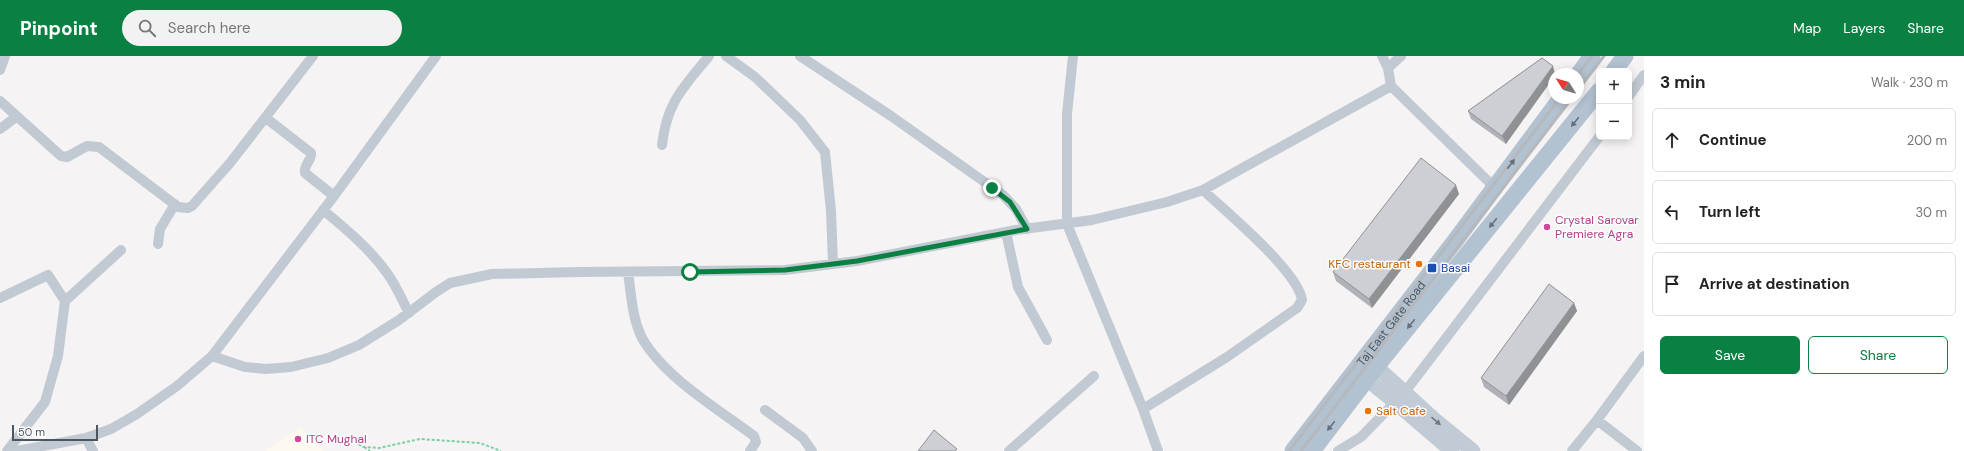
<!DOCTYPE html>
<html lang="en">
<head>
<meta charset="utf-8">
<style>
	:root { --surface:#fff; --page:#f2f2f2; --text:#222; --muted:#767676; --line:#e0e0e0; --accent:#0b8043 }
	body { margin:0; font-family:"DM Sans",sans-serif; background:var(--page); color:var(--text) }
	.controls { position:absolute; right:12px; top:12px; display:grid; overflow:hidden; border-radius:6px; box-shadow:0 2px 10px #0003 }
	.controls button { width:36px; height:36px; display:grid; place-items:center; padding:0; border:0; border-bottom:1px solid var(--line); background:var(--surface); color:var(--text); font:20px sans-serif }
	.compass { position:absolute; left:1548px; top:12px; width:36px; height:36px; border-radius:50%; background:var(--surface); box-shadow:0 2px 10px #0003; rotate:307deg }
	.scale { position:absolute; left:12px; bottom:10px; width:86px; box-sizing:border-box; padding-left:4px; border:2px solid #4a5661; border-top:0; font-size:11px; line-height:14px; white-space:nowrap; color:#4a5661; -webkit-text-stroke:3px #fff; paint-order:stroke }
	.stop { position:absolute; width:12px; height:12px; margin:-9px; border:3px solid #0b8043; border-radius:50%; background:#fff }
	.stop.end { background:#0b8043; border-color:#fff; box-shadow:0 1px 4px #0008 }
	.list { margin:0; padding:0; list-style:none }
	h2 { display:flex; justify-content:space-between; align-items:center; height:52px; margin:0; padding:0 16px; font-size:17px }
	h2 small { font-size:13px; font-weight:400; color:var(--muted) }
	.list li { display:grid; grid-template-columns:26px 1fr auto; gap:12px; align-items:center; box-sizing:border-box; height:64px; margin:0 8px 8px; padding:0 8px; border:1px solid var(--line); border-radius:6px }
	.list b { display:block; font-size:15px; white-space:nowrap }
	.list em { font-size:13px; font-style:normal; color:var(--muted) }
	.actions { display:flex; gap:8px; padding:12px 16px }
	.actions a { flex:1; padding:9px 0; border:1px solid var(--accent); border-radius:6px; text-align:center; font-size:14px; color:var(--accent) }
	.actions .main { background:var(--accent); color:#fff }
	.icon { flex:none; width:22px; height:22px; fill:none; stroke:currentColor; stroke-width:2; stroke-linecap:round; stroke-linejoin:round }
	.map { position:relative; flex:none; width:1644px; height:395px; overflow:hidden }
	header { display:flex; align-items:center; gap:24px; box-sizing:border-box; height:56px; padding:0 20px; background:var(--accent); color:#fff }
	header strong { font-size:19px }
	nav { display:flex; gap:22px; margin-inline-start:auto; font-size:14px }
	.search { width:280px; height:36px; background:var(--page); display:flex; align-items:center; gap:10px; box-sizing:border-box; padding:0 14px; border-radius:22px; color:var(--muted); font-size:15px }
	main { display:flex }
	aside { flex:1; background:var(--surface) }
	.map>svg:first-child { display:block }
</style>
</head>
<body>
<header>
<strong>Pinpoint</strong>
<div class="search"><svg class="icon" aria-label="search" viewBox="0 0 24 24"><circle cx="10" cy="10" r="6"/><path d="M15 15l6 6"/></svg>Search here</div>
<nav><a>Map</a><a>Layers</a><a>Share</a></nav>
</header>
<main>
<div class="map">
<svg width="1644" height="395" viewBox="0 0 1644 395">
	<rect width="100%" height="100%" fill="#f5f3f3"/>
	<!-- commercial -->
	<path fill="#fdf9ef" d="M301,371L324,395H265Z"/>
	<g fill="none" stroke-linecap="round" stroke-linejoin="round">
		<!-- path -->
		<path stroke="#7ad0a6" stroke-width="2" stroke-dasharray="3 2" stroke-linecap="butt" d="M346,380L363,391L379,392L420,383L480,387L501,395
			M364,391L370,395"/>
		<!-- street -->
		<path stroke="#c1cad2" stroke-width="10" d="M726,0L755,21L800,64L825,96L831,155L833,208
			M800,0L891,60L1003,139L1016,153L1027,173
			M1073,0L1067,58V168L1143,353L1158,395
			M1382,0L1388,12L1391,30L1494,131
			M1388,12L1401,0
			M0,14L5,0
			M1629,40L1644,19
			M0,45L61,100L67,101L87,90L99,91L178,151L188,152L192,150L230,107L313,0
			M266,62L311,97C312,104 303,110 305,117L334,140
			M0,73L16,61
			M662,89C667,46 683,32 709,0
			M323,154C346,173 370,193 387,217C396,229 402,244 409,257
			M1006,176L1018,231L1047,284
			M158,188L160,173L175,148
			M628,216C631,237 632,262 642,282C664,321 718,353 754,380L756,386L750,395
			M0,242L48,219L65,245L58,300L45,346L7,395
			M65,245L121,194
			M212,300L245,311L266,313L291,311L328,302L359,289L399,264L436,236L450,227L492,218L579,216L785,214L857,205L1016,174L1092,164L1167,146L1203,134L1391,30
			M1143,353L1227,301L1297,252L1302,244C1298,215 1226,156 1203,134
			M765,354L803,382L812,395
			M1597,364L1637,395
			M86,382L93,395
			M17,395L86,382L111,373L137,358L177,330L212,300L334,140L436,0
			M1009,395L1094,320
			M1338,395L1361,381L1405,336L1599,81
			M1572,395L1597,364L1644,300"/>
		<!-- secondary -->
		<path stroke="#c1cbd6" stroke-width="15" d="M1368,303L1435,364L1473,395
			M1358,316L1396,347L1452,395"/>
		<!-- primary -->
		<g stroke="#b3c2d1" stroke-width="17">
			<path d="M1614,15L1625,0"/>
			<path d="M1578,19L1592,0"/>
			<path id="s1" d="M1293,395L1455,185L1561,42"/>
			<path d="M1312,395L1376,311L1599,35"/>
		</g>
		<!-- rail -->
		<path stroke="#b5b8bd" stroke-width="3" d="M1578,18L1592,0
			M1578,34L1604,0
			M1289,395L1560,42
			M1301,395L1572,42"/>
	</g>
	<!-- wall -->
	<path fill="#b0b2b7" d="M1542,2L1506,88L1471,63L1468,55Z
		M1459,138L1372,252L1336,225L1333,216Z
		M1574,247L1577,255L1509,349L1484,331L1481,322Z"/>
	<!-- shaded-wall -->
	<path fill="#909195" d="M1553,10L1555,18H1554V21L1506,88L1502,80Z
		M1456,129L1459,138L1372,252L1369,243Z
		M1574,247L1577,255L1509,349L1506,340Z"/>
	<!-- building -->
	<path fill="#cdcfd5" stroke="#909195" d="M1542,2L1553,10L1502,80L1468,55Z
		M1421,102L1456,129L1369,243L1333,216Z
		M1549,228L1574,247L1506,340L1481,322Z
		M934,374L957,393L955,395H918Z"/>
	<!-- one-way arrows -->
	<defs><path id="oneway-solid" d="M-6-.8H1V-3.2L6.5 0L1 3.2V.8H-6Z"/></defs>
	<g fill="#64717d">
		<use href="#oneway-solid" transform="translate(1575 66) rotate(129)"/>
		<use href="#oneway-solid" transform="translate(1511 108) rotate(-53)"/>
		<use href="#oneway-solid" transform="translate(1493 167) rotate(129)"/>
		<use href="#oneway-solid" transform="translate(1411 268) rotate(129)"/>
		<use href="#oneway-solid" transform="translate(1331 370) rotate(128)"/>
	</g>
	<use fill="#6e7984" href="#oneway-solid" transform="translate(1436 365) rotate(41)"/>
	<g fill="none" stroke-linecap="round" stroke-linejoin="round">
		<!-- route -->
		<path stroke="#0b8043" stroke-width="5" d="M690,216L785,214L857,205L1027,173L1010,146L992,132"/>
	</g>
	<!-- markers -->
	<g fill="#d1479c" stroke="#fff" stroke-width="1.5">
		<circle cx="1547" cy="171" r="4"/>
		<circle cx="298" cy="383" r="4"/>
	</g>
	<g fill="#e8710a" stroke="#fff" stroke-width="1.5">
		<circle cx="1419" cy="208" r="4"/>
		<circle cx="1368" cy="355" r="4"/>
	</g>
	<rect fill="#1a4fb4" stroke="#fff" stroke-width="1.5" x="1427" y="207" width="10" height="10" rx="2"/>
	<g text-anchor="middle" stroke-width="3" stroke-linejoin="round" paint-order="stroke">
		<!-- hotel labels -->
		<g font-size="12" fill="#b23c85" stroke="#fff" text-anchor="start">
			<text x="1555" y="168">Crystal Sarovar<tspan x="1555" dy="14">Premiere Agra</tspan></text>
			<text x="306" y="387">ITC Mughal</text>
		</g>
		<!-- food labels -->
		<g font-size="12" fill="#c56008" stroke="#fff" text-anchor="end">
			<text x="1411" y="212">KFC restaurant</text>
			<text x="1376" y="359" text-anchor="start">Salt Cafe</text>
		</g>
		<!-- transit labels -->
		<g font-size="12" fill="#164399" stroke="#fff" text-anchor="start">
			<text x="1441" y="216">Basai</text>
		</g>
		<!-- street labels -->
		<g font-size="12" fill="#4a5661" stroke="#fff">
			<text dy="4" stroke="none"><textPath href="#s1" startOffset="161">Taj East Gate Road</textPath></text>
		</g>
	</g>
</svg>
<div class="controls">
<button>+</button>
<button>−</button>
</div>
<svg class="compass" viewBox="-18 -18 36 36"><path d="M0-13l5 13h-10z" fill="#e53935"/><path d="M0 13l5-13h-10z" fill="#767676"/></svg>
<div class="scale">50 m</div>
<div class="stop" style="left:690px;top:216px"></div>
<div class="stop end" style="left:992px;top:132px"></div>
</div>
<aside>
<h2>3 min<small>Walk · 230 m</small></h2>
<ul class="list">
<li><svg class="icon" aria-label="ahead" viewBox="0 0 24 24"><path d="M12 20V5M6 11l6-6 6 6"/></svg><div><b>Continue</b></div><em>200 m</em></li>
<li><svg class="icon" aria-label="left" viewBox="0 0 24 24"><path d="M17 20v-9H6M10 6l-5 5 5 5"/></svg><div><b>Turn left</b></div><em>30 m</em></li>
<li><svg class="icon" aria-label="arrive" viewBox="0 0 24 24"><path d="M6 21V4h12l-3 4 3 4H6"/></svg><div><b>Arrive at destination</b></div></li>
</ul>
<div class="actions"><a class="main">Save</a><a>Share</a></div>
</aside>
</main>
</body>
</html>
